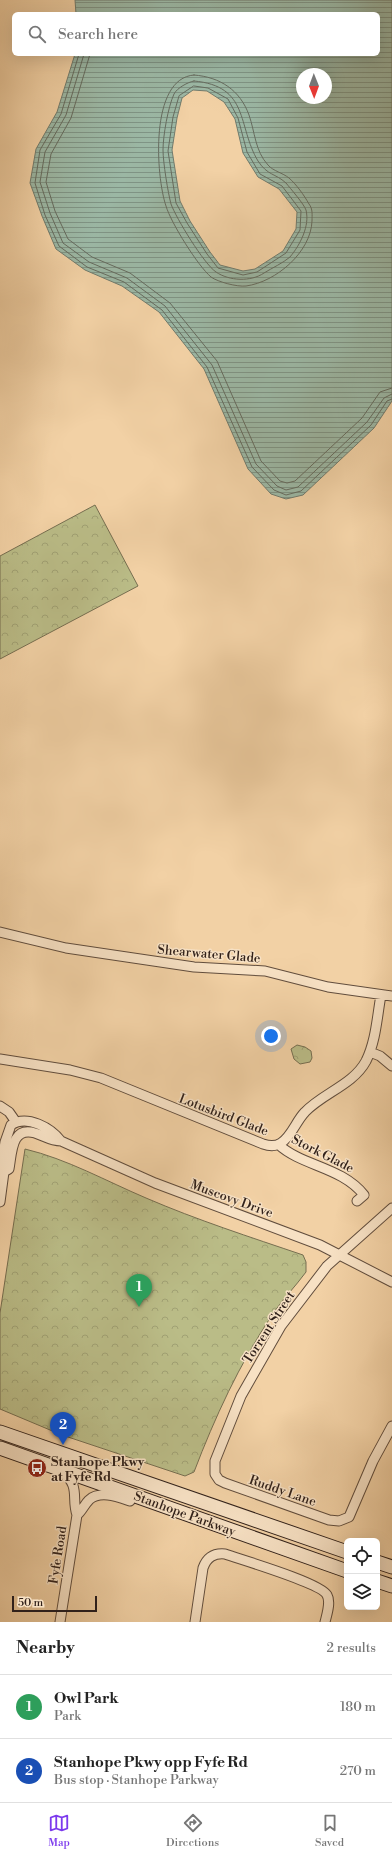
<!DOCTYPE html>
<html lang="en">
<head>
<meta charset="utf-8">
<style>
	:root { --surface:#fff; --page:#f2f2f2; --text:#222; --muted:#767676; --line:#e0e0e0; --accent:#7c3aed }
	body { margin:0; font-family:"Libre Bodoni",serif; background:var(--page); color:var(--text) }
	.controls { position:absolute; right:12px; bottom:12px; display:grid; overflow:hidden; border-radius:6px; box-shadow:0 4px 16px #0002 }
	.controls button { width:36px; height:36px; display:grid; place-items:center; padding:0; border:0; border-bottom:1px solid var(--line); background:var(--surface); color:var(--text); font:20px sans-serif }
	.compass { position:absolute; left:296px; top:68px; width:36px; height:36px; border-radius:50%; background:var(--surface); box-shadow:0 4px 16px #0002; rotate:179deg }
	.scale { position:absolute; left:12px; bottom:10px; width:85px; box-sizing:border-box; padding-left:4px; border:2px solid #31211a; border-top:0; font-size:11px; line-height:14px; white-space:nowrap; color:#31211a; -webkit-text-stroke:3px #f7e1c4; paint-order:stroke }
	.you { position:absolute; left:271px; top:1036px; width:14px; height:14px; margin:-10px; border:3px solid #fff; border-radius:50%; background:#1a73e8; box-shadow:0 0 0 6px #1a73e833 }
	.badge { display:grid; place-items:center; width:26px; height:26px; border-radius:50%; background:var(--accent); color:#fff; font-size:13px; font-weight:700 }
	.pin { position:absolute; translate:-50% -33px; filter:drop-shadow(0 1px 2px #0008) }
	.pin::after { content:''; position:absolute; top:21px; width:14px; height:12px; background:inherit; clip-path:polygon(0 0,100% 0,50% 100%) }
	.list { margin:0; padding:0; list-style:none }
	h2 { display:flex; justify-content:space-between; align-items:center; height:52px; margin:0; padding:0 16px; font-size:17px }
	h2 small { font-size:13px; font-weight:400; color:var(--muted) }
	.list li { display:grid; grid-template-columns:26px 1fr auto; gap:12px; align-items:center; box-sizing:border-box; height:64px; padding:0 16px; border-top:1px solid var(--line) }
	.list b { display:block; font-size:15px; white-space:nowrap }
	.list p { margin:0; font-size:13px; white-space:nowrap; color:var(--muted) }
	.list em { font-size:13px; font-style:normal; color:var(--muted) }
	.icon { flex:none; width:22px; height:22px; fill:none; stroke:currentColor; stroke-width:2; stroke-linecap:round; stroke-linejoin:round }
	.map { position:relative; flex:none; width:392px; height:1622px; overflow:hidden }
	.search { position:absolute; background:var(--surface); box-shadow:0 4px 16px #0002; left:12px; right:12px; top:12px; height:44px; display:flex; align-items:center; gap:10px; box-sizing:border-box; padding:0 14px; border-radius:6px; color:var(--muted); font-size:15px }
	.sheet { height:180px; background:var(--surface) }
	nav { display:flex; justify-content:space-around; align-items:center; box-sizing:border-box; height:56px; border-top:1px solid var(--line); background:var(--surface); font-size:11px; color:var(--muted) }
	nav a { display:grid; justify-items:center; gap:2px }
	nav .on { color:var(--accent) }
	.map>svg:first-child { display:block }
</style>
</head>
<body>
<div class="map">
<svg width="392" height="1622" viewBox="0 0 392 1622">
	<defs>
		<pattern id="park-crowns" width="20" height="18" patternUnits="userSpaceOnUse"><rect width="20" height="18" fill="#babc87"/><path d="M2 6a3 3 0 1 1 6 0M12 15a3 3 0 1 1 6 0" fill="none" stroke="#a0a174"/></pattern>
		<pattern id="water-rules" width="6" height="5" patternUnits="userSpaceOnUse"><rect width="6" height="5" fill="#9bb7a4"/><path d="M0 2.5h6" fill="none" stroke="#7f9485"/></pattern>
	</defs>
	<rect width="100%" height="100%" fill="#f2d1a5"/>
	<filter id="stains"><feTurbulence type="fractalNoise" baseFrequency=".005" numOctaves="4"/><feColorMatrix values="0 0 0 0 .2 0 0 0 0 .09 0 0 0 0 .02 0 0 0 .5 -.17"/></filter>
	<radialGradient id="worn" r=".72"><stop offset=".6" stop-color="#630" stop-opacity="0"/><stop offset="1" stop-color="#630" stop-opacity=".3"/></radialGradient>
	<!-- park -->
	<path fill="url(#park-crowns)" stroke="#766e50" d="M95,505L138,586L0,659V556Z
		M297,1045L305,1047L311,1051L312,1058L310,1062L300,1064L294,1059L291,1049Z
		M25,1149C67,1159 106,1181 146,1198C197,1220 250,1237 303,1255L306,1262V1272C295,1287 282,1300 272,1315C239,1365 215,1417 194,1472L185,1476L62,1435L0,1409V1313Z"/>
	<!-- water -->
	<path fill="url(#water-rules)" stroke="#717b6d" fill-rule="evenodd" d="M75,0H392V401L374,428L303,495L286,499L271,494L248,469L204,369L159,312L122,286L85,270L56,249L42,216L30,183L36,149L57,112L75,54H378V14H76ZM302,74H326V98H302ZM193,90L207,91L224,102L235,119L243,153L258,177L279,189L297,212L296,229L283,251L255,269L243,271L220,265L210,252L190,221L180,201L172,150L177,118L182,98Z"/>
	<g fill="none" stroke-linecap="round" stroke-linejoin="round">
		<!-- shore -->
		<path stroke="#666c5f" stroke-width="1" d="M79,54L61,114L40,150L35,183L45,215L59,246L87,267L124,282L162,310L207,367L252,467L274,490L286,495L301,491L371,425L387,401L392,399
			M84,54L66,115L45,152L40,182L50,213L63,243L89,262L127,278L165,306L212,365L256,464L277,486L286,490L298,487L367,422L384,398L392,394
			M90,54L71,118L51,154L46,182L55,211L68,239L92,257L130,273L170,303L217,361L261,461L280,481L287,483L295,481L362,418L380,392L392,388
			M194,75C220,77 240,90 249,115C255,132 255,151 268,165C273,171 283,173 289,178C296,184 304,195 309,204C313,209 312,215 312,221C311,252 276,282 246,286C237,287 218,282 211,277C198,266 171,223 166,206C156,177 149,78 194,75Z
			M194,81C250,86 237,126 258,161C268,176 275,173 286,183C290,188 304,204 306,210C310,226 300,245 290,257C283,263 272,268 264,273C251,282 229,281 216,272C204,264 176,218 171,204C168,193 163,162 163,150C163,136 168,107 174,94C177,88 188,82 194,81Z
			M194,86L208,88L228,99L238,118L247,152L260,174L282,186L301,211L300,230L286,253L257,272L243,275L218,268L207,254L187,223L176,203L168,151L173,117L179,96Z"/>
		<!-- street casing -->
		<g stroke="#614d3d" stroke-width="11">
			<path id="street" d="M0,932L66,948L194,967L265,971L328,987L392,996
				M370,1052L380,1056L392,1066
				M0,1059L70,1070L101,1078L263,1144C269,1146 275,1147 281,1143C292,1136 296,1121 305,1112C323,1093 353,1085 366,1061C376,1041 377,1017 381,995
				M0,1106L9,1112L16,1122
				M279,1145C302,1166 342,1167 364,1195L357,1201
				M4,1172L9,1169C12,1153 11,1126 35,1133C44,1136 51,1141 61,1141L155,1183L320,1245L392,1282
				M0,1202L4,1172L1,1167L5,1142L11,1125C27,1114 51,1128 61,1141
				M392,1208L327,1266L281,1326L241,1396L215,1461V1474L219,1480L225,1483L329,1520L339,1521L349,1517L373,1461L392,1426
				M77,1515C82,1511 84,1505 89,1500C100,1490 118,1497 130,1501
				M60,1622L77,1515C71,1498 81,1486 62,1472
				M195,1622L203,1568C207,1557 214,1553 225,1554C242,1560 321,1583 327,1595C331,1602 327,1614 325,1622"/>
		</g>
		<!-- secondary casing -->
		<g stroke="#31211a" stroke-width="15">
			<path id="secondary" d="M0,1432L347,1552
				M0,1448L347,1571
				M377,1562L392,1567
				M377,1581L392,1586"/>
		</g>
		<!-- street -->
		<use href="#street" stroke="#f7e1c4" stroke-width="9"/>
		<!-- secondary -->
		<use href="#secondary" stroke="#f7e1c4" stroke-width="13"/>
	</g>
	<!-- icons -->
	<defs>
		<g id="bus-disc" transform="scale(1)"><circle r="9.5" fill="#8f2418" stroke="#f7e1c4"/><path d="M-5-6H5V4H4V6H2V4H-2V6H-4V4H-5ZM-3.5-4V0h7V-4ZM-3.5 1.2v1.5H-2V1.2ZM2 1.2v1.5H3.5V1.2Z" fill="#fff"/></g>
	</defs>
	<g fill-rule="evenodd">
		<use href="#bus-disc" x="37" y="1468"/>
	</g>
	<g text-anchor="middle" stroke-width="3" stroke-linejoin="round" paint-order="stroke">
		<!-- street labels -->
		<g font-size="13" fill="#31211a" stroke="#f7e1c4">
			<text transform="translate(209 953) rotate(5)" y="5">Shearwater Glade</text>
			<text transform="translate(224 1114) rotate(21)" y="5">Lotusbird Glade</text>
			<text transform="translate(323 1153) rotate(27)" y="5">Stork Glade</text>
			<text transform="translate(232 1198) rotate(20)" y="5">Muscovy Drive</text>
			<text transform="translate(268 1327) rotate(-57)" y="5">Torrent Street</text>
			<text transform="translate(283 1490) rotate(19)" y="5">Ruddy Lane</text>
			<text transform="translate(185 1513) rotate(20)" y="5">Stanhope Parkway</text>
			<text transform="translate(57 1555) rotate(-81)" y="5">Fyfe Road</text>
		</g>
		<!-- poi labels -->
		<g font-size="13" font-weight="bold" fill="#31211a" stroke="#f7e1c4" text-anchor="start">
			<text x="51" y="1466">Stanhope Pkwy<tspan x="51" dy="15">at Fyfe Rd</tspan></text>
		</g>
	</g>
	<rect width="100%" height="100%" filter="url(#stains)"/>
	<rect width="100%" height="100%" fill="url(#worn)"/>
</svg>
<div class="controls">
<button><svg class="icon" aria-label="locate" viewBox="0 0 24 24"><circle cx="12" cy="12" r="6"/><path d="M12 2v4M12 18v4M2 12h4M18 12h4"/></svg></button>
<button><svg class="icon" aria-label="layers" viewBox="0 0 24 24"><path d="M12 4l9 5-9 5-9-5zM3 14l9 5 9-5"/></svg></button>
</div>
<svg class="compass" viewBox="-18 -18 36 36"><path d="M0-13l5 13h-10z" fill="#e53935"/><path d="M0 13l5-13h-10z" fill="#767676"/></svg>
<div class="scale">50 m</div>
<div class="you"></div>
<div class="pin badge" style="left:139px;top:1307px;background:#2e9e5b">1</div>
<div class="pin badge" style="left:63px;top:1445px;background:#1a4fb4">2</div>
<div class="search"><svg class="icon" aria-label="search" viewBox="0 0 24 24"><circle cx="10" cy="10" r="6"/><path d="M15 15l6 6"/></svg>Search here</div>
</div>
<section class="sheet">
<h2>Nearby<small>2 results</small></h2>
<ul class="list">
<li><span class="badge" style="background:#2e9e5b">1</span><div><b>Owl Park</b><p>Park</p></div><em>180 m</em></li>
<li><span class="badge" style="background:#1a4fb4">2</span><div><b>Stanhope Pkwy opp Fyfe Rd</b><p>Bus stop · Stanhope Parkway</p></div><em>270 m</em></li>
</ul>
</section>
<nav>
<a class="on"><svg class="icon" aria-label="map" viewBox="0 0 24 24"><path d="M3 6l6-2 6 2 6-2v14l-6 2-6-2-6 2zM9 4v14M15 6v14"/></svg>Map</a>
<a><svg class="icon" aria-label="directions" viewBox="0 0 24 24"><path d="M12 3l9 9-9 9-9-9zM9 14v-3h6M13 9l2 2-2 2"/></svg>Directions</a>
<a><svg class="icon" aria-label="saved" viewBox="0 0 24 24"><path d="M7 4h10v16l-5-4-5 4z"/></svg>Saved</a>
</nav>
</body>
</html>
